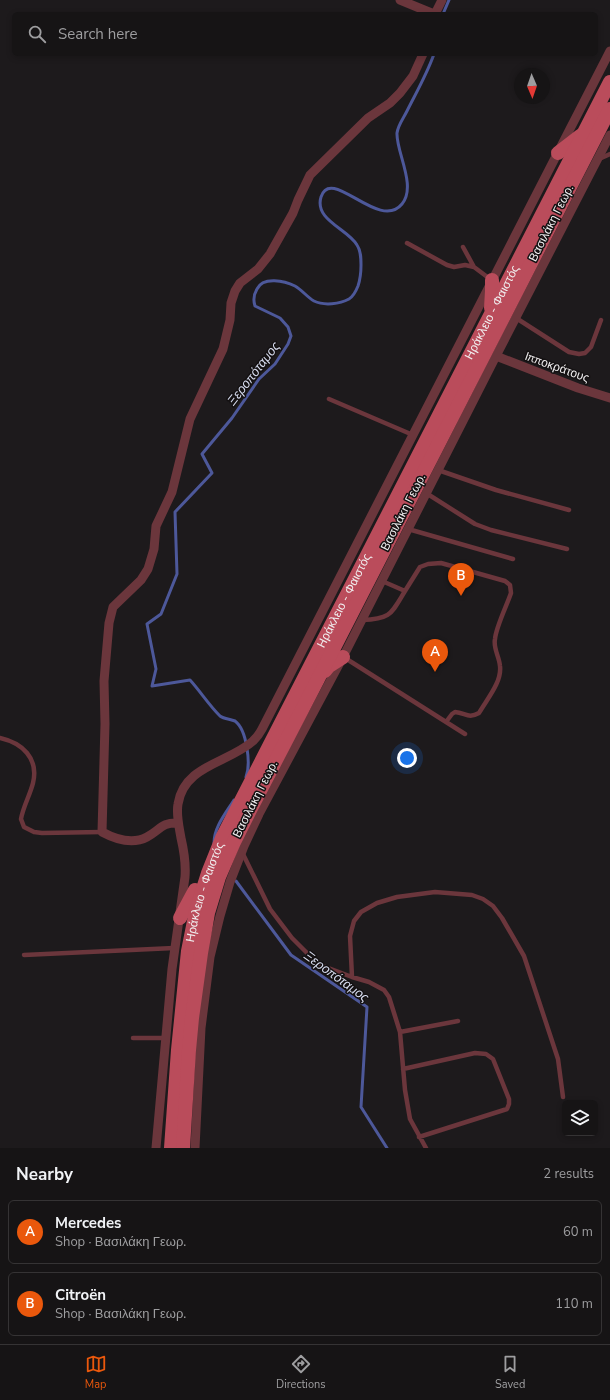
<!DOCTYPE html>
<html lang="en">
<head>
<meta charset="utf-8">
<style>
	:root { --surface:#161415; --page:#1f1d1e; --text:#f1f3f6; --muted:#9e9ea0; --line:#353334; --accent:#ea580c }
	body { margin:0; font-family:"Nunito Sans",sans-serif; background:var(--page); color:var(--text) }
	.controls { position:absolute; right:12px; bottom:12px; display:grid; overflow:hidden; border-radius:6px; box-shadow:0 2px 6px #0003 }
	.controls button { width:36px; height:36px; display:grid; place-items:center; padding:0; border:0; border-bottom:1px solid var(--line); background:var(--surface); color:var(--text); font:20px sans-serif }
	.compass { position:absolute; left:514px; top:68px; width:36px; height:36px; border-radius:50%; background:var(--surface); box-shadow:0 2px 6px #0003; rotate:178deg }
	.you { position:absolute; left:407px; top:758px; width:14px; height:14px; margin:-10px; border:3px solid #fff; border-radius:50%; background:#1a73e8; box-shadow:0 0 0 6px #1a73e833 }
	.badge { display:grid; place-items:center; width:26px; height:26px; border-radius:50%; background:var(--accent); color:#fff; font-size:13px; font-weight:700 }
	.pin { position:absolute; translate:-50% -33px; filter:drop-shadow(0 1px 2px #0008) }
	.pin::after { content:''; position:absolute; top:21px; width:14px; height:12px; background:inherit; clip-path:polygon(0 0,100% 0,50% 100%) }
	.list { margin:0; padding:0; list-style:none }
	h2 { display:flex; justify-content:space-between; align-items:center; height:52px; margin:0; padding:0 16px; font-size:17px }
	h2 small { font-size:13px; font-weight:400; color:var(--muted) }
	.list li { display:grid; grid-template-columns:26px 1fr auto; gap:12px; align-items:center; box-sizing:border-box; height:64px; margin:0 8px 8px; padding:0 8px; border:1px solid var(--line); border-radius:6px }
	.list b { display:block; font-size:15px; white-space:nowrap }
	.list p { margin:0; font-size:13px; white-space:nowrap; color:var(--muted) }
	.list em { font-size:13px; font-style:normal; color:var(--muted) }
	.icon { flex:none; width:22px; height:22px; fill:none; stroke:currentColor; stroke-width:2; stroke-linecap:round; stroke-linejoin:round }
	.map { position:relative; flex:none; width:610px; height:1148px; overflow:hidden }
	.search { position:absolute; background:var(--surface); box-shadow:0 2px 6px #0003; left:12px; right:12px; top:12px; height:44px; display:flex; align-items:center; gap:10px; box-sizing:border-box; padding:0 14px; border-radius:6px; color:var(--muted); font-size:15px }
	.sheet { height:196px; background:var(--surface) }
	nav { display:flex; justify-content:space-around; align-items:center; box-sizing:border-box; height:56px; border-top:1px solid var(--line); background:var(--surface); font-size:11px; color:var(--muted) }
	nav a { display:grid; justify-items:center; gap:2px }
	nav .on { color:var(--accent) }
	.map>svg:first-child { display:block }
</style>
</head>
<body>
<div class="map">
<svg width="610" height="1148" viewBox="0 0 610 1148">
	<rect width="100%" height="100%" fill="#1d1a1c"/>
	<g fill="none" stroke-linecap="round" stroke-linejoin="round">
		<!-- stream -->
		<path stroke="#4d589a" stroke-width="3" d="M443,14L449,0
			M246,777C251,764 247,730 235,721C230,719 224,719 220,716C209,705 200,691 190,680L152,686L156,669L147,624L161,614L177,574L175,512L212,473L202,454L232,418L259,379L275,364L288,344L291,336L288,327L280,318L255,306C253,300 254,294 257,289C263,276 285,281 295,286C302,290 307,297 314,301C324,306 340,304 349,299C354,296 356,291 358,286C360,280 361,273 361,265C361,258 361,251 357,245C348,229 314,220 321,197C331,165 379,232 402,204C417,186 396,152 397,133C398,125 403,119 407,111C416,93 427,74 434,54
			M214,843C214,827 226,813 234,800
			M236,881L291,955L367,1007L361,1107L387,1148"/>
		<!-- service -->
		<path stroke="#6b363c" stroke-width="4.5" d="M599,159L610,154
			M407,243L447,265L454,267L465,265L474,267L490,279
			M463,247L474,267
			M516,318L569,352L579,354L585,353L591,347L601,320
			M329,399L413,435
			M438,470L496,490L569,510
			M426,493L475,524L491,530L567,549
			M408,529L513,559
			M382,581L405,591L420,567L428,564L441,563L505,581L510,585L511,593C507,605 496,627 495,639C493,648 499,656 500,666C502,682 487,699 479,713C468,719 466,713 455,712L452,714L446,722
			M362,620C391,619 391,614 405,591
			M345,658L465,734
			M0,738C22,743 39,758 33,783C30,795 23,807 21,819L24,827L34,832L42,833L102,832
			M242,852L270,909L292,938L313,959L323,966L352,977L369,982L384,990L389,997L400,1032L458,1021
			M24,955L174,948
			M352,977L350,936L354,921L361,912L377,903L397,897L435,892L472,895L483,899L493,906L502,918L524,956L558,1059L563,1097
			M400,1032L405,1090L410,1119L426,1148
			M133,1038H166
			M403,1069L475,1053L486,1054L493,1059L509,1099V1104L507,1109L419,1137"/>
		<!-- minor -->
		<path stroke="#6b363c" stroke-width="9" d="M400,0L434,14
			M435,14L442,0
			M496,356L578,388L610,398
			M178,823C162,822 160,830 147,837C132,845 115,839 102,832L105,724L104,681L109,623L113,607L141,580L148,569L154,549L156,526L172,492L190,419L223,349L230,320L231,303L235,291L240,283L258,269L270,254L293,213L298,200L310,175L368,118L390,103L400,93L413,76L423,54
			M156,1148L172,969L185,877C186,864 184,851 181,838C179,826 176,815 178,804C184,765 229,763 253,741C257,737 260,733 262,729L610,51
			M195,1148L201,1028L210,957L220,916L230,882L244,846L259,814L343,657L496,356L610,135"/>
		<!-- primary -->
		<g stroke="#ba4c5b" stroke-width="14">
			<path d="M558,153L580,136"/>
			<path d="M491,308L492,291V280"/>
			<path d="M325,671L329,666L343,657"/>
			<path d="M180,918L195,890"/>
			<path id="s1" d="M171,1148L178,1050L188,951L196,911L208,873L222,838L610,82"/>
			<path d="M183,1148L189,1050L192,1018L201,953L208,913L219,877L234,842L250,810L318,679L610,109"/>
		</g>
	</g>
	<g text-anchor="middle" stroke-width="3" stroke-linejoin="round" paint-order="stroke">
		<!-- street labels -->
		<g font-size="12" fill="#f1eff0" stroke="#141112">
			<text transform="translate(551 223) rotate(-63)" y="4">Βασιλάκη Γεωρ.</text>
			<text dy="4" stroke="none"><textPath href="#s1" startOffset="907">Ηράκλειο - Φαιστός</textPath></text>
			<text transform="translate(557 367) rotate(20)" y="4">Ιπποκράτους</text>
			<text transform="translate(403 512) rotate(-63)" y="4">Βασιλάκη Γεωρ.</text>
			<text dy="4" stroke="none"><textPath href="#s1" startOffset="583">Ηράκλειο - Φαιστός</textPath></text>
			<text transform="translate(255 799) rotate(-63)" y="4">Βασιλάκη Γεωρ.</text>
			<text dy="4" stroke="none"><textPath href="#s1" startOffset="259">Ηράκλειο - Φαιστός</textPath></text>
		</g>
		<!-- water labels -->
		<g font-size="13" font-style="italic" fill="#d8ddf0" stroke="#141112">
			<text transform="translate(253 373) rotate(-52)" y="5">Ξεροπόταμος</text>
			<text transform="translate(337 976) rotate(36)" y="5">Ξεροπόταμος</text>
		</g>
	</g>
</svg>
<div class="controls">
<button><svg class="icon" aria-label="layers" viewBox="0 0 24 24"><path d="M12 4l9 5-9 5-9-5zM3 14l9 5 9-5"/></svg></button>
</div>
<svg class="compass" viewBox="-18 -18 36 36"><path d="M0-13l5 13h-10z" fill="#e53935"/><path d="M0 13l5-13h-10z" fill="#9e9ea0"/></svg>
<div class="you"></div>
<div class="pin badge" style="left:435px;top:672px">A</div>
<div class="pin badge" style="left:461px;top:596px">B</div>
<div class="search"><svg class="icon" aria-label="search" viewBox="0 0 24 24"><circle cx="10" cy="10" r="6"/><path d="M15 15l6 6"/></svg>Search here</div>
</div>
<section class="sheet">
<h2>Nearby<small>2 results</small></h2>
<ul class="list">
<li><span class="badge">A</span><div><b>Mercedes</b><p>Shop · Βασιλάκη Γεωρ.</p></div><em>60 m</em></li>
<li><span class="badge">B</span><div><b>Citroën</b><p>Shop · Βασιλάκη Γεωρ.</p></div><em>110 m</em></li>
</ul>
</section>
<nav>
<a class="on"><svg class="icon" aria-label="map" viewBox="0 0 24 24"><path d="M3 6l6-2 6 2 6-2v14l-6 2-6-2-6 2zM9 4v14M15 6v14"/></svg>Map</a>
<a><svg class="icon" aria-label="directions" viewBox="0 0 24 24"><path d="M12 3l9 9-9 9-9-9zM9 14v-3h6M13 9l2 2-2 2"/></svg>Directions</a>
<a><svg class="icon" aria-label="saved" viewBox="0 0 24 24"><path d="M7 4h10v16l-5-4-5 4z"/></svg>Saved</a>
</nav>
</body>
</html>
